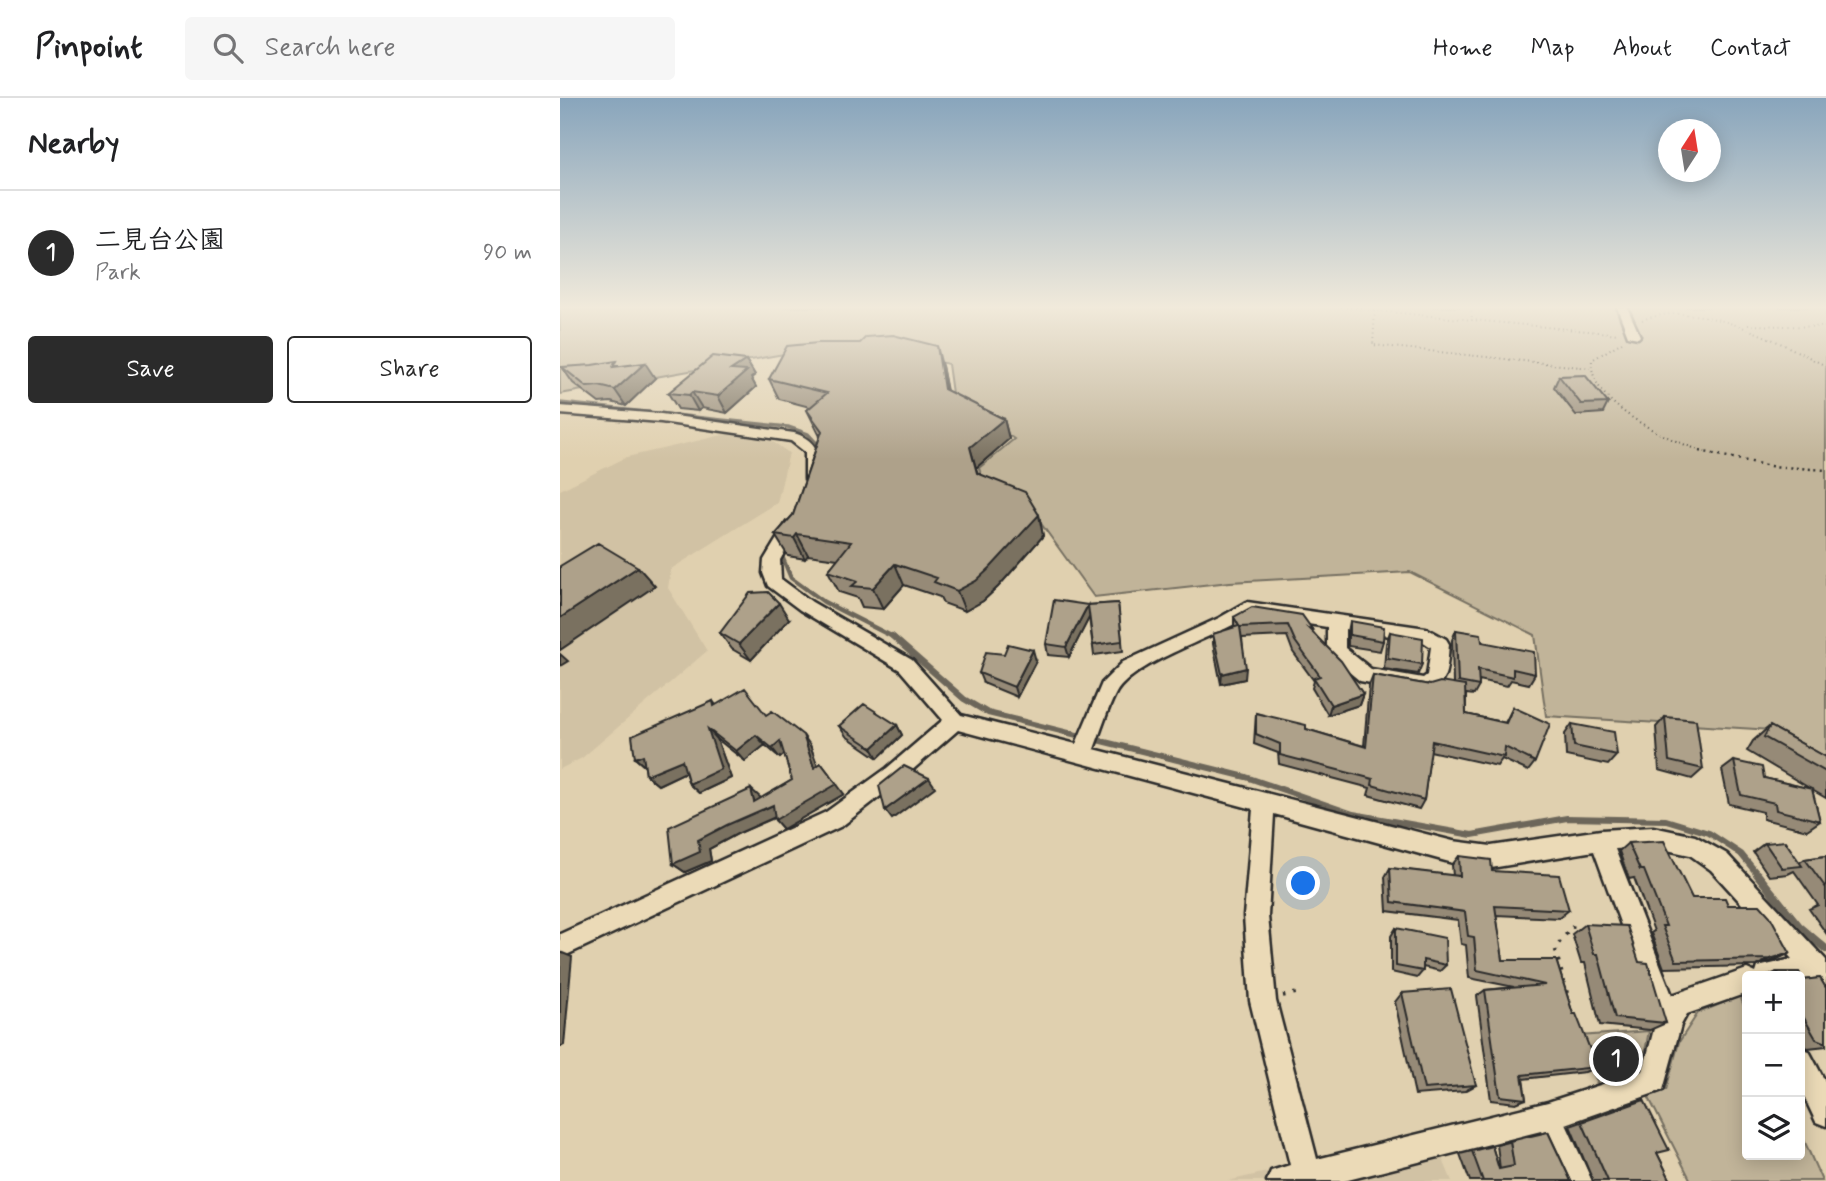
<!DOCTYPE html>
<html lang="en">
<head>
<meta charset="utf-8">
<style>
	:root { --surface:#fff; --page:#f6f6f6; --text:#202124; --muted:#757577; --line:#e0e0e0; --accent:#2b2b2b }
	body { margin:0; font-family:Mynerve,"Klee One",sans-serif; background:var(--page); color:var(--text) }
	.controls { position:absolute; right:21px; bottom:21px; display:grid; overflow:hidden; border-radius:7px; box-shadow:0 4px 18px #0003 }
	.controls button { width:63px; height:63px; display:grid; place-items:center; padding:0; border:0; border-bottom:2px solid var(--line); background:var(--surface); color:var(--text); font:35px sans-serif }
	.compass { position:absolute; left:1098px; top:21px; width:63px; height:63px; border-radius:50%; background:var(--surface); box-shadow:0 4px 18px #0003; rotate:12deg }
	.you { position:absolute; left:744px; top:786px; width:24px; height:24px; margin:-18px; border:5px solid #fff; border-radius:50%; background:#1a73e8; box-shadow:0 0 0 10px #1a73e833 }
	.badge { display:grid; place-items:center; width:46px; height:46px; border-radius:50%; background:var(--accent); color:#fff; font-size:23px; font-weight:700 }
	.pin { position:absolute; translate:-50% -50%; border:4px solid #fff; box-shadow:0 2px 7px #0006 }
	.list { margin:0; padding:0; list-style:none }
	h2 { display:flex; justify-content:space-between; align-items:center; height:91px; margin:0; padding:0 28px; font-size:30px }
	h2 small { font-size:23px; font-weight:400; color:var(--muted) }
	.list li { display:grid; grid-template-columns:46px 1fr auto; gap:21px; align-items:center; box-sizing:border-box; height:126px; padding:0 28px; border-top:2px solid var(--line) }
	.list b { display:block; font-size:26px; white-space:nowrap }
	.list p { margin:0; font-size:23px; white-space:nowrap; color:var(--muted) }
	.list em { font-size:23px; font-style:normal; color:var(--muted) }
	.actions { display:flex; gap:14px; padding:21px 28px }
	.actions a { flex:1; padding:16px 0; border:2px solid var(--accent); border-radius:7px; text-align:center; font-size:24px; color:var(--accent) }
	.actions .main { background:var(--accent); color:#fff }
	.icon { flex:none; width:38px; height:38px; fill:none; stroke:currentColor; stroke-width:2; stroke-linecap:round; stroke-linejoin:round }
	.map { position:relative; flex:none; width:1266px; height:1083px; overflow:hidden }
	header { display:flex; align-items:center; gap:42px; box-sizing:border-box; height:98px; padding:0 35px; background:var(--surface); border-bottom:2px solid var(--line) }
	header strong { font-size:33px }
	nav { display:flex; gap:38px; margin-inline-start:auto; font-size:24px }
	.search { width:490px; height:63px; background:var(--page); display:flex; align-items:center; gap:18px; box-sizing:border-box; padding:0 24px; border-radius:7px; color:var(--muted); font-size:26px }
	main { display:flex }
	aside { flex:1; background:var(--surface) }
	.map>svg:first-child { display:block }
</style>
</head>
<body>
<header>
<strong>Pinpoint</strong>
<div class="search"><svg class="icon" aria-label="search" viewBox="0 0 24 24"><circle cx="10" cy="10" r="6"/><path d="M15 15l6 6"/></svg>Search here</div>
<nav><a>Home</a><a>Map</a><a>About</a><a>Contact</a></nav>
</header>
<main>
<aside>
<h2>Nearby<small></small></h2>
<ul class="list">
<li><span class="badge">1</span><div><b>二見台公園</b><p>Park</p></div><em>90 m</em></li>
</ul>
<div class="actions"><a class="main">Save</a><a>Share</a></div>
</aside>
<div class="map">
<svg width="1266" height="1083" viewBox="0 0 1266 1083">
	<rect width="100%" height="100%" fill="#e0d0af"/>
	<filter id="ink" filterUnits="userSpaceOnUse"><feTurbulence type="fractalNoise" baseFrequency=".0143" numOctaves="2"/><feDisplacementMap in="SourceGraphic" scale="14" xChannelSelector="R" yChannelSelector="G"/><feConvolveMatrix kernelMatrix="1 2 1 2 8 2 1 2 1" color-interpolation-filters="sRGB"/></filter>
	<g filter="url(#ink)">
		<!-- built -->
		<path fill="#d1c2a4" d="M167,336L206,339L229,355L217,405L111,471L108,490L147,553L22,660L0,671V392L67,359Z
			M872,1036L892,1083H668Z"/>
		<!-- green -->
		<path fill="#c1b499" stroke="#767062" stroke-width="2" d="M0,209H1266V678L1212,632L986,618L975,537L850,474L670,484L534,499L472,413L427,395L419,370L454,341L434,327L394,310L388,266L341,254L224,256L0,296Z
			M1180,898L1187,915V1057H1240V1033L1262,1083H1131L1088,998L1106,992L1119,944L1138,915Z
			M1089,933L1079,983L1041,994L1019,938Z"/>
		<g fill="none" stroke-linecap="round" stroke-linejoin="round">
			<!-- stream-far3 -->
			<path stroke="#6c665a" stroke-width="3.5" d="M0,305L228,329L248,336L261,350"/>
			<!-- stream-far2 -->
			<path stroke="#6c665a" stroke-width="4.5" d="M221,456L231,480L264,504L335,540"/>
			<!-- stream-far1 -->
			<path stroke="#6c665a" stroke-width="6" d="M332,538L404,601L428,615L686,679L793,716L912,737L1007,720L1106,722L1149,735L1181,756L1199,778"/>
			<!-- stream -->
			<path stroke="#6c665a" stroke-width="8" d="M1197,776L1239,828L1266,851"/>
			<!-- minor casing -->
			<g stroke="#2b2b2b" stroke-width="5">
				<path id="minor" d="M1057,209H1067L1080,238L1078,240L1068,238Z
					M0,308L101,316L234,335C256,341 265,360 255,381H245V354L231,343L101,324L0,316Z
					M232,423L240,428L220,462L221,481L252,504L352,562L401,617L516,646L542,585L563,564L659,520L687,504L866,530L886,541L889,546C887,567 889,588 866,595L800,583L770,558L767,553V529L690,517C656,540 575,563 556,595C547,612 541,633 534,651L893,743L931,748L1041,732L1093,729L1135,738L1167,756L1266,862V892L1251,882L1240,884V878H1187V895L1127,916L1121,927L1103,992L1006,1026L1032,1083H1003L981,1033L784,1083H707L711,1073L730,1067L690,903L684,818L693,711L398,632L341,682L282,728L0,860V836L266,714L327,670L383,622L340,572L240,512L208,488L203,475L204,462L227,424ZM785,531L862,543L871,549L867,577L863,580L811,571L785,550ZM714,716L893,765L931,770L1034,753L1096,923L1083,973L988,1004L757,1061L716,903L708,818ZM1093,749L1130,757L1151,772L1232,861L1198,869L1196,875L1187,871L1112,897L1055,751Z
					M1240,949L1249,953L1266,985V1028L1256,1024L1240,990Z"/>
			</g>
			<!-- path-far2 -->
			<path stroke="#2b2b2b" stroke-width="2" stroke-dasharray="1 3.5" stroke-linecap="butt" d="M777,209L1059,236
				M911,209L912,223
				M815,213L813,247L1030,270
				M1082,222C1139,200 1217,243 1266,268
				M1188,227L1266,229
				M1062,244L1032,262C1027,307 1111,343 1145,354"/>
			<!-- path-far1 -->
			<path stroke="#2b2b2b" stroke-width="2.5" stroke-dasharray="2 4.5" stroke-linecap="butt" d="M1140,353L1210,368L1266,372"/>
			<!-- path -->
			<path stroke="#2b2b2b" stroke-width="3.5" stroke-dasharray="2.5 8" stroke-linecap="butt" d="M723,898L742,894
				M1010,905L995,850L1012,829L1023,830"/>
			<!-- minor -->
			<use href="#minor" fill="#ebdab7" fill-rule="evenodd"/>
		</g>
		<!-- wall -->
		<path fill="#968a77" stroke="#2b2b2b" stroke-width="2" d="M186,262L195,277L191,280L196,289L167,315L142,310L138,313L118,311L108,295Z
			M60,268L95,280L66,308L51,304L39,305L13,285L2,269Z
			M382,268L387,293L444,321L449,341L416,370L418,375L479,417L483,438L438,489L423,503L405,513L383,505L380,499L344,487L323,511L302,509L298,500L279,494L268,473L278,461L248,457L245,461L228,458L215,437L233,417L260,338L247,312L250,309L219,301L209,281Z
			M999,278L1048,305L1043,315L1016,317L994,289Z
			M558,505L563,553L534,557L529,519L509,559L488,557L486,546L528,507Z
			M674,519L752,531V533L803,596L799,607L768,617L752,590L754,583L733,554L727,538L682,540L685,581L661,586L653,546V536L674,530Z
			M229,521L191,562L172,551L160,535Z
			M790,523L823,543L820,553L788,548V534Z
			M896,532L922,544L975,576L969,586L951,582L947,588L919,582V588L914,597L906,596V616L945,625L953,609L975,664L968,673L942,661L937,668L870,653L864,702L859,711L808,697L810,690L719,666L718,655L694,646L696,615L746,631L804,648L809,587L813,577L870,587L893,586L892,542Z
			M830,534L862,566L858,576L824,571L826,545Z
			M476,563L457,599L423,585L419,575Z
			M153,603L156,607L207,617L250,647L257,668L284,696L223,731L215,722L214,720L177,736L149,751L151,763L125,774L113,766L201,701L232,682L224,656L220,660L205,647L185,663L157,641L171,680L139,695L129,686L125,674L98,687L86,677L85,669L75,660Z
			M1105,619L1143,671L1132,681L1099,672L1096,629Z
			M1012,626L1057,657L1048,667L1006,658L1005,636Z
			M337,627L342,637L318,660L286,638L279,628Z
			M1210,628L1266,659V700L1252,692L1260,723L1247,732L1203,721V714L1169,706L1162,672L1174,663L1204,680L1251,691L1187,653L1193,643Z
			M1068,745L1132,800L1168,807L1230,855L1215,862L1196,868L1104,870L1091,835L1094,833L1074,780L1069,781L1059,753Z
			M1205,745L1240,764L1245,761L1266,758V835L1249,811L1258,807L1234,773L1228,776L1209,778L1193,754Z
			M899,758L932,773L1009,812L999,820L936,817L943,862H996L1013,916L1037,969L1025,974L963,981L966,1001L956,1005L931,1002L917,898L925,892L954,889L909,880L906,847L901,846L898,822L827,813L825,779L830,770L893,778L892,767Z
			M1025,826L1079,864L1106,925L1090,932L1040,927L1025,865H1021L1012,836Z
			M836,830L886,867L880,873L863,869V873L857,880L831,874V838Z
			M1217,874H1239L1243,882L1260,880L1266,890V948L1248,950L1240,947V878H1208Z
			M842,895L916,987L905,993L855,997L835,904Z
			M1084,1002L1097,1055L1111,1083H1033L1010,1028Z
			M988,1034L1011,1083H910L900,1056L932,1048L939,1071H940L937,1047Z"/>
		<!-- shaded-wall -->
		<path fill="#7a7161" stroke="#2b2b2b" stroke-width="2" d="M377,248L382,268L390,312L384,291Z
			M186,262L195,277L191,280L196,289L167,315L158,298L171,272Z
			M85,265L95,280L66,308L55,292Z
			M132,294L142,310L138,313L129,297Z
			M444,321L449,341L416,370L410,349Z
			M479,417L483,438L438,489L423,503L405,513L397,493Z
			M237,436L248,457L245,461L234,440Z
			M335,466L344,487L323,511L313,490Z
			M78,469L95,488L0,552V520Z
			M219,505L229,521L191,562L179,546Z
			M528,507L530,518L509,559L506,549Z
			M473,552L476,563L457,599L454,589Z
			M0,556L8,563L0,568Z
			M686,570L685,581L661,586L662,576Z
			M803,596L799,607L768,617L771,607Z
			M337,627L342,637L318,660L312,650Z
			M148,631L157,641L171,680L139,695L129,686Z
			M196,637L205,647L185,663L176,653Z
			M243,637L250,647L262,679L254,670Z
			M220,643L228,653L220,660L212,650Z
			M83,657L87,670L75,660Z
			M122,662L132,671L98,687L86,677Z
			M261,665L284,696L223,731L215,722Z
			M369,680L375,689L332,721L325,712Z
			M191,691L201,700L203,712L213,707L222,716L177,736L149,751L151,763L125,774L113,766L138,742L194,704Z
			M0,854L12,859L4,947L0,949Z
			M1230,855L1215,862L1196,868L1210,861Z"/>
		<!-- building -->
		<path fill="#aea18a" stroke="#2b2b2b" stroke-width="2" d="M333,237L377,248L384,291L444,321L410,349L417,375L465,394L479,417L431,469L416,483L397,493L374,484L377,480L335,466L313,490L292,488L298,483L268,473L291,444L237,436L234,440L215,437L233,417L262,333L247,312L267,295L209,281L227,248L258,245H300L306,239Z
			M153,258L186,262L171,272L187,273L158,298L132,294L129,297L108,295Z
			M56,263L53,269L85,265L55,292L39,288L27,289L2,269L32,267Z
			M1025,277L1048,305L1021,306L999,278Z
			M38,445L78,469L0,520V468Z
			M208,494L219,505L179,546L160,535L190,495Z
			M494,502L528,507L506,549L486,546Z
			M558,505L562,543L533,547L528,507Z
			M692,509L742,517L752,531L748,530L781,563L803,596L771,607L754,580L760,578L735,543L728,527L680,529L686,570L662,576L653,536L679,528L674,519Z
			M790,523L824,529L823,543L790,537Z
			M896,532L921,536L922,544L974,554L975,576L953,571V579L918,571L919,588L898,584Z
			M830,534L863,540L862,566L828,560Z
			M448,546L473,552L454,589L419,575L426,554L444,556Z
			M813,577L870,587L880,584L905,588L906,616L946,625L953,609L990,626L975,664L945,649L944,659L872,643L864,702L812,687L813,681L720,657V646L696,636V615L746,627V631L806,649Z
			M185,590L206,617L212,613L243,637L254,670L261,665L277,686L215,722L213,707L167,727L138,742L140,754L113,766L109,729L191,691L194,704L232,682L220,643L212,650L196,637L176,653L148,631L161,671L129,686L122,662L86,677L83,657L75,660L72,638L153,603L154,608Z
			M304,606L337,627L312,650L279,628Z
			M1105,619L1136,622L1143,671L1109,663Z
			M1012,626L1054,634L1057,657L1014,648Z
			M1210,628L1266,659V674L1204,639Z
			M1174,663L1202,669L1204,680L1252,691L1260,723L1216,712L1215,705L1181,697Z
			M344,668L369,680L325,712L319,688Z
			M1104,743L1132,800H1165L1168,807H1200L1210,818L1230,855L1210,861L1116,863L1102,828H1106L1084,772H1080L1068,745Z
			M1225,743L1242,768L1222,770L1205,745Z
			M899,758L931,762L932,773L999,777L1009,812L935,808L943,862H996L1013,916H1016L1037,969L962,977L966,1001L940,998L925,892L985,887L917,872L914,839L908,838L905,814L832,804L830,770L900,778Z
			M1266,758V790L1245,761Z
			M1025,826L1067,828L1079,864L1088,865L1106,925L1055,920L1038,856H1034Z
			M836,830L885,840L886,867L863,862V873L836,868Z
			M1217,874H1239L1243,882L1260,880L1266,890V945L1256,941L1240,913V878H1220Z
			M891,891L916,987L864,991L842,895Z
			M1084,1002L1109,1052L1097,1055L1111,1083H1048L1022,1024Z
			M988,1034L1011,1083H923L912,1053L932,1048L939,1071L954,1068L950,1043Z"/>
	</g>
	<!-- sky -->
	<linearGradient id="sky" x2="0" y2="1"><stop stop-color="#88a5bc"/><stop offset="0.58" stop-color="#f1eadb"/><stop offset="1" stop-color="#f1eadb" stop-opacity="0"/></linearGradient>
	<rect width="1266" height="361" fill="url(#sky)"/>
</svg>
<div class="controls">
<button>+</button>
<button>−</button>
<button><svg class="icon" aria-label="layers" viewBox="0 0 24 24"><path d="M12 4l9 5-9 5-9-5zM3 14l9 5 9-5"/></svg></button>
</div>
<svg class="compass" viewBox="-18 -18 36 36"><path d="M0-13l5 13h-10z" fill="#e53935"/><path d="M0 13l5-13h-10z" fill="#757577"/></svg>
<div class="you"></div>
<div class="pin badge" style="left:1056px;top:961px">1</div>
</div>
</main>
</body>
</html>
